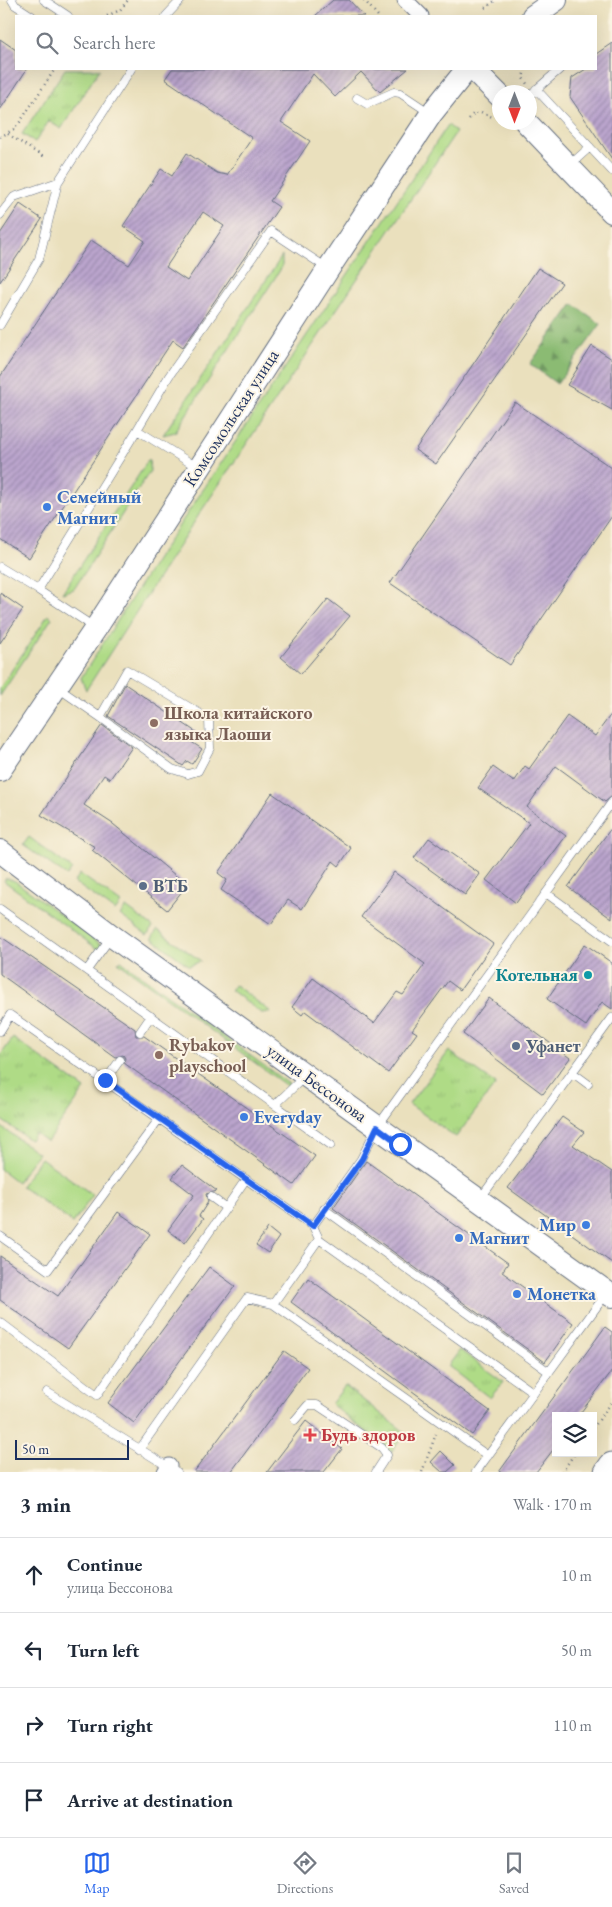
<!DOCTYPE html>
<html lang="en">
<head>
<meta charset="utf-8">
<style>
	:root { --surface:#fff; --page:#f2f2f3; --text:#1f2937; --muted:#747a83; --line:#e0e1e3; --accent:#2563eb }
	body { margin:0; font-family:"EB Garamond",serif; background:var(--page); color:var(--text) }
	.controls { position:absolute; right:15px; bottom:15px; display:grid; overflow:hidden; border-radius:0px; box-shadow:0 5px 20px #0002 }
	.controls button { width:45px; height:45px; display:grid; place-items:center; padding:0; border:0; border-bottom:1px solid var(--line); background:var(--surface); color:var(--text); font:25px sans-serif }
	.compass { position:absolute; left:492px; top:85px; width:45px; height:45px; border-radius:50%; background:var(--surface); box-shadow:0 5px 20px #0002; rotate:180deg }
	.scale { position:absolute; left:15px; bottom:12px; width:114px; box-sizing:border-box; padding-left:5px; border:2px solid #1b2f5e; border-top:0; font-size:14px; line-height:18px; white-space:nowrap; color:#1b2f5e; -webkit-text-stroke:4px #fcf5e5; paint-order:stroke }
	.stop { position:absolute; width:15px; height:15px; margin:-11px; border:4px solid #2563eb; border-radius:50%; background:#fff }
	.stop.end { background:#2563eb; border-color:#fff; box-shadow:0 1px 5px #0008 }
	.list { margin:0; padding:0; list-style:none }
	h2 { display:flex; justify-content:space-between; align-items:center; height:65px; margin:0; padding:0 20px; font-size:21px }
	h2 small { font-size:16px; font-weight:400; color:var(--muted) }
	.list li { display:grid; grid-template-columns:32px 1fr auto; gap:15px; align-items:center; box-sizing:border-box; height:75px; padding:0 20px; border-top:1px solid var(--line) }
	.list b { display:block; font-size:19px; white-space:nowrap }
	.list p { margin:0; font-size:16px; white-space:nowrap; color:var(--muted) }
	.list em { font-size:16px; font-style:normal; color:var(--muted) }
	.icon { flex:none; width:28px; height:28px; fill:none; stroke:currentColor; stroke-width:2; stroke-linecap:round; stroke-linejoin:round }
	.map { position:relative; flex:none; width:612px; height:1472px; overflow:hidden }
	.search { position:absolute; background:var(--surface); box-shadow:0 5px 20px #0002; left:15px; right:15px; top:15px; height:55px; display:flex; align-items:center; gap:12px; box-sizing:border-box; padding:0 18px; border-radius:0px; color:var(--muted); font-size:19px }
	.sheet { height:365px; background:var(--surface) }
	nav { display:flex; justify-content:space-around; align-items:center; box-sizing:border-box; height:70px; border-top:1px solid var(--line); background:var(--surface); font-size:14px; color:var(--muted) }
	nav a { display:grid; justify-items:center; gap:2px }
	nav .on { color:var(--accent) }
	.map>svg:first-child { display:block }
</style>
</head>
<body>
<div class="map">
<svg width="612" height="1472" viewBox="0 0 612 1472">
	<defs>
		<pattern id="forest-firs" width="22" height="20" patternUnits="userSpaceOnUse" patternTransform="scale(1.25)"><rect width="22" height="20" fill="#8bbb73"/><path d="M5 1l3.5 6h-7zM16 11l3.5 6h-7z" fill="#719862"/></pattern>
		<pattern id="park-tufts" width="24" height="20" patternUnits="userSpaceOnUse" patternTransform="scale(1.25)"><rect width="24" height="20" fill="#afdb86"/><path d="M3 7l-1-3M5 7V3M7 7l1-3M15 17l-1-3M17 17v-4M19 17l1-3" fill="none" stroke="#96bc76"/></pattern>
		<pattern id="building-hatch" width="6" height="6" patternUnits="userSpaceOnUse" patternTransform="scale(1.25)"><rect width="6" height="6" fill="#bba5cd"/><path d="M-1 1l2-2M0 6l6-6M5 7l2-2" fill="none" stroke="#9787aa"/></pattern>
	</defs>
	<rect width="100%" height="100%" fill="#fcf5e5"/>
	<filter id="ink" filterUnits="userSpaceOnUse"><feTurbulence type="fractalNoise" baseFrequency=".02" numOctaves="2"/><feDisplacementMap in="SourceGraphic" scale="10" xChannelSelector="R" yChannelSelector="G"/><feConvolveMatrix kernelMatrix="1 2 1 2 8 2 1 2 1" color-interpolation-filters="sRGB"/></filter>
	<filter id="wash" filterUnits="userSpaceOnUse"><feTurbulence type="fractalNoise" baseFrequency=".0096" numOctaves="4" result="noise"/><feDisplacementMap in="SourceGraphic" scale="20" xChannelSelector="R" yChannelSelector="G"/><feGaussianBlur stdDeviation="1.12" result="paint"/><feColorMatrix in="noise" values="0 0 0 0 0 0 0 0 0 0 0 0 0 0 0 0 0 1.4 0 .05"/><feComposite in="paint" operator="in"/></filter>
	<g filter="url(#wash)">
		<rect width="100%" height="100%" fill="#eae0bd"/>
		<!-- green -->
		<path fill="#afdb86" stroke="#658572" d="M448,125L456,132L202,510L86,690L81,678L158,557Z
			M282,256V267L175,432L163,435Z
			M149,459L150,471L74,589L62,593Z
			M48,615L52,618L0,696V688Z
			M29,837L72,869L67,876L23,845Z
			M80,874L121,903L115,911L74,882Z
			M6,878L15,881L102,945L99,950L4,881Z
			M126,907L153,927L147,935L120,915Z
			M157,930H158L201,961L189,966L152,938Z
			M121,961L289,1084L288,1087L118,962Z
			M235,985L271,1012L261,1013L231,990Z
			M0,1126L38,1153L17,1182L0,1169Z
			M41,1158L93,1195L73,1223L21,1186Z"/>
		<!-- forest -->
		<path fill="url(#forest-firs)" stroke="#537568" d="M573,304L601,324L557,384L530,364Z"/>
		<!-- park -->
		<path fill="url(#park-tufts)" stroke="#658572" d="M65,69H100L61,129L49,121L35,142L22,134Z
			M13,1038L85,1089L47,1142L35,1133L30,1140L0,1119V1056Z
			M449,1051L496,1084L456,1137L409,1104Z
			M460,1350L503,1382L490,1398L448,1366Z
			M345,1386L406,1433L391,1452L331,1404Z"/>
		<g id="blocks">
			<!-- building -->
			<path fill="url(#building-hatch)" fill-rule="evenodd" d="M333,0H349L364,16H315Z
				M0,39L16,50V69H27L0,110Z
				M612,43V159L570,97L572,78L586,69H596V54Z
				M172,69H408L380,92L361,72L335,97L313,74L281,122L310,141L270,201L279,207L183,347L173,340L29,558L0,539V377L91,240L129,265L145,241L123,226L161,169L172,176L187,153L217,173L227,175L252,138L165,79ZM203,212L224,226L187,281L166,267Z
				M20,204L42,219L0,282V234Z
				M538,268L562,283L436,464L415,450Z
				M592,346L612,359V410L567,385Z
				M515,402L612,468V516L510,665L390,583Z
				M0,593L23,609L0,643Z
				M328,599L350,616L301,674L281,657Z
				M125,684L196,732L190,741L202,749L192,764L187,761L183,766L108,716Z
				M612,713V796L605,802L556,766L527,807L566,836L516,903L486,880L529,823L478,788L493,767L514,782L525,766L529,769L567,716L595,736Z
				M102,725L132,747L110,779L104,775L84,805L113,824L187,885L167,910L92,850L95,847L41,815Z
				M272,793L351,848L339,866L333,861L302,909L288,900L271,924L221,890L227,880L218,873Z
				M612,827V919L568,887Z
				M429,838L480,874L465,895L414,858Z
				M394,872L493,944L460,990L448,981L412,1030L417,1033L388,1073L305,1011L302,1015L292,1007L313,978L374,1023L397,992L403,995L425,964L361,917Z
				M0,936L135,1029L136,1036H144L315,1156L294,1185L124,1063L125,1058L123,1055L115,1057L0,974Z
				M585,944L612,963V1009L602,1002L586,1026L547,999Z
				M489,998L570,1058L543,1094L463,1034Z
				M562,1117L584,1132L573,1145L612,1172V1263L508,1188Z
				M366,1161L508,1263L502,1272L573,1323L545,1362L333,1208Z
				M182,1165L217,1191L206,1194L208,1202L199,1216L203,1219L185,1243L168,1230L194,1195L172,1178Z
				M118,1212L150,1234L68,1348L0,1300V1256L58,1296Z
				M268,1228L279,1237L268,1253L256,1245Z
				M209,1267L235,1286L134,1423L108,1403Z
				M308,1278L490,1411L472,1435L291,1302Z
				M605,1327L612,1332V1371L578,1416H556V1446L536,1472H499Z
				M284,1351L308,1368L231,1472H194Z
				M306,1421L342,1449L324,1472H267Z
				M441,1451L455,1465L447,1472H442L431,1462Z"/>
		</g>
	</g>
	<g filter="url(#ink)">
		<use href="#blocks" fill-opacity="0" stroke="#636d7f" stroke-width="1"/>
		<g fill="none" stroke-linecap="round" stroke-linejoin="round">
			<!-- lane casing -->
			<g stroke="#636d7f" stroke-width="9">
				<path id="lane" d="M12,0L15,5L32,16
					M44,0L68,16
					M166,16L181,0
					M536,89L612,171
					M530,95L560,69
					M357,98L367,104L394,92L400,93L430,113
					M571,164L590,147
					M0,215L14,197L58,182
					M0,325L39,259L58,182L131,69
					M197,467L137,430L169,376L271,231L327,268
					M0,567L38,590
					M94,627L38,590L137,430
					M58,688L100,717L127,670L209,719L210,748L198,771L188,774L172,769L100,717
					M546,893L612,941
					M0,909L331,1145
					M87,970L111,937
					M0,1031L10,1015L313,1226L319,1239L273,1304
					M140,1032L151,1016
					M573,1073L588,1084
					M105,1081L120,1060
					M275,1105L304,1077
					M211,1197L226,1208
					M480,1199L612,1018
					M324,1209L549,1372
					M313,1226L361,1159L377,1127L612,802
					M0,1236L48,1270L159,1119
					M319,1239L534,1393
					M0,1322L97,1395L246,1179
					M47,1392L177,1472
					M295,1420L308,1405H317L382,1448L387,1455L376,1472
					M139,1450L247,1298L273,1304L488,1456
					M476,1472L606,1294"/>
			</g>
			<!-- street casing -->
			<g stroke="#636d7f" stroke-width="17">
				<path id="street" d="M405,0L421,16
					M165,1472L169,1466"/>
			</g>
			<!-- secondary casing -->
			<g stroke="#636d7f" stroke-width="24">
				<path id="secondary" d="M533,16L556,0
					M473,69L500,96
					M526,122L612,212
					M0,770L96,628L329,268L431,114L467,69
					M0,851L112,936L612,1296"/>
			</g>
			<!-- primary casing -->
			<g stroke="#636d7f" stroke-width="27">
				<path id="primary" d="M607,1472L612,1465"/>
			</g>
			<!-- path -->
			<path stroke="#636d7f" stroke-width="2.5" stroke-dasharray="1 4" stroke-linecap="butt" d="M364,0L378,16
				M485,8L496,0
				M107,16L120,10L128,0
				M525,69L523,78L527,84
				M469,119L474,113L481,112L492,117
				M8,134L45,158
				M0,137L16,128L55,69
				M593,1428L612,1402
				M422,1472L436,1434
				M562,1472L575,1453"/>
			<!-- lane -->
			<use href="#lane" stroke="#fff" stroke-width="8"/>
			<!-- street -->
			<use href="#street" stroke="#fff" stroke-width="15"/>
			<!-- secondary -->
			<use href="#secondary" stroke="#fff" stroke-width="22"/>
			<!-- primary -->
			<use href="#primary" stroke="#fff" stroke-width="25"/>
		</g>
	</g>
	<g fill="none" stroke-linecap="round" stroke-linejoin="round" filter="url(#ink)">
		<!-- route -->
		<path stroke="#2563eb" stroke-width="6" d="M105,1080L313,1226L362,1159L377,1127L400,1144"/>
	</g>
	<!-- markers -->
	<g fill="#3f7fe0" stroke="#fcf5e5" stroke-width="2">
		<circle cx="47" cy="507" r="5"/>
		<circle cx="244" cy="1117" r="5"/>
		<circle cx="586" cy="1225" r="5"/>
		<circle cx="459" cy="1238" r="5"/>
		<circle cx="517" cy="1294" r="5"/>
	</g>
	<g fill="#8d6e63" stroke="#fcf5e5" stroke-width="2">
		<circle cx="154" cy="723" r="5"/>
		<circle cx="159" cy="1055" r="5"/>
	</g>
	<g fill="#5c6f8a" stroke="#fcf5e5" stroke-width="2">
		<circle cx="143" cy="886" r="5"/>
		<circle cx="516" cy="1046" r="5"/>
	</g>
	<circle fill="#0f9aa8" stroke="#fcf5e5" stroke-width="2" cx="588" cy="975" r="5"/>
	<path fill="#e0444e" stroke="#fcf5e5" stroke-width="2" d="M307.5 1427.5h5v5h5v5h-5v5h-5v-5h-5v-5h5z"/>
	<g text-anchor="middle" stroke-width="4" stroke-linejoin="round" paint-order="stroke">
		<!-- street labels -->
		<g font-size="18" fill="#1b2f5e" stroke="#fcf5e5">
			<text transform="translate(231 418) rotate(-57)" y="6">Комсомольская улица</text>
			<text transform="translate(317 1083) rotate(36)" y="6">улица Бессонова</text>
		</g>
		<!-- shop labels -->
		<g font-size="18" font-weight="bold" fill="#366cbe" stroke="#fcf5e5" text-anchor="start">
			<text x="57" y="503">Семейный<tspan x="57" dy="21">Магнит</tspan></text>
			<text x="254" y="1123">Everyday</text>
			<text x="576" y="1231" text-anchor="end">Мир</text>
			<text x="469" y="1244">Магнит</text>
			<text x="527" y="1300">Монетка</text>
		</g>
		<!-- education labels -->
		<g font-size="18" font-weight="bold" fill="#785e54" stroke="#fcf5e5" text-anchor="start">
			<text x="164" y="719">Школа китайского<tspan x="164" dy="21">языка Лаоши</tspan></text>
			<text x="169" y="1051">Rybakov<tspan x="169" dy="21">playschool</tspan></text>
		</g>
		<!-- service labels -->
		<g font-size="18" font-weight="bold" fill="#4e5e75" stroke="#fcf5e5" text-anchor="start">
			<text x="153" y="892">ВТБ</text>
			<text x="526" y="1052">Уфанет</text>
		</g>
		<!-- culture labels -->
		<g font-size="18" font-weight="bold" fill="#0d838f" stroke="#fcf5e5" text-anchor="end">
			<text x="578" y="981">Котельная</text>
		</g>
		<!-- health labels -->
		<g font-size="18" font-weight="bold" fill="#be3a42" stroke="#fcf5e5" text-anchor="start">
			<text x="321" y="1441">Будь здоров</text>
		</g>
	</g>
</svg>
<div class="controls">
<button><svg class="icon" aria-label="layers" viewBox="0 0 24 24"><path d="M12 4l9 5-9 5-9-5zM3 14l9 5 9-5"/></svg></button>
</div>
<svg class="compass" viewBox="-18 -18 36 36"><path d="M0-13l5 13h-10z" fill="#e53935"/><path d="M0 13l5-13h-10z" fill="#747a83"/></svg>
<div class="scale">50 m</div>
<div class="stop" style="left:400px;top:1144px"></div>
<div class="stop end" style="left:105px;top:1080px"></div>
<div class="search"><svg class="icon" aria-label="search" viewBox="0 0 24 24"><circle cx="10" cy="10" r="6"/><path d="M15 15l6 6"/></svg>Search here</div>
</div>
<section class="sheet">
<h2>3 min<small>Walk · 170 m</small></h2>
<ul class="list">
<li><svg class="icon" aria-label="ahead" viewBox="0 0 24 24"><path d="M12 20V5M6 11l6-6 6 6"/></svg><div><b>Continue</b><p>улица Бессонова</p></div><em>10 m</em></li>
<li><svg class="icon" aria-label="left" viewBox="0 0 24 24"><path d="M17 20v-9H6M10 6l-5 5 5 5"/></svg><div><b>Turn left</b></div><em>50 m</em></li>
<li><svg class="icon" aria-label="right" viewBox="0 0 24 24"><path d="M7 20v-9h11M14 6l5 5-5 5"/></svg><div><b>Turn right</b></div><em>110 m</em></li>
<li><svg class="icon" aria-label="arrive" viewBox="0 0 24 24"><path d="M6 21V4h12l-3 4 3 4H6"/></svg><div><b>Arrive at destination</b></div></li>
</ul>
</section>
<nav>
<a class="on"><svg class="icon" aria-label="map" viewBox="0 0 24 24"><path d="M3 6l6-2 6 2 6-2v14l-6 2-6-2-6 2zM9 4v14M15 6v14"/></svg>Map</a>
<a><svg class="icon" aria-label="directions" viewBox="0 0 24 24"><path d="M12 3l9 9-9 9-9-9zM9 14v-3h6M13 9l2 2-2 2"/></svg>Directions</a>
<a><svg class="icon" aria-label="saved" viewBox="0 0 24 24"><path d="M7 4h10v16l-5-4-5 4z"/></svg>Saved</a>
</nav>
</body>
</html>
